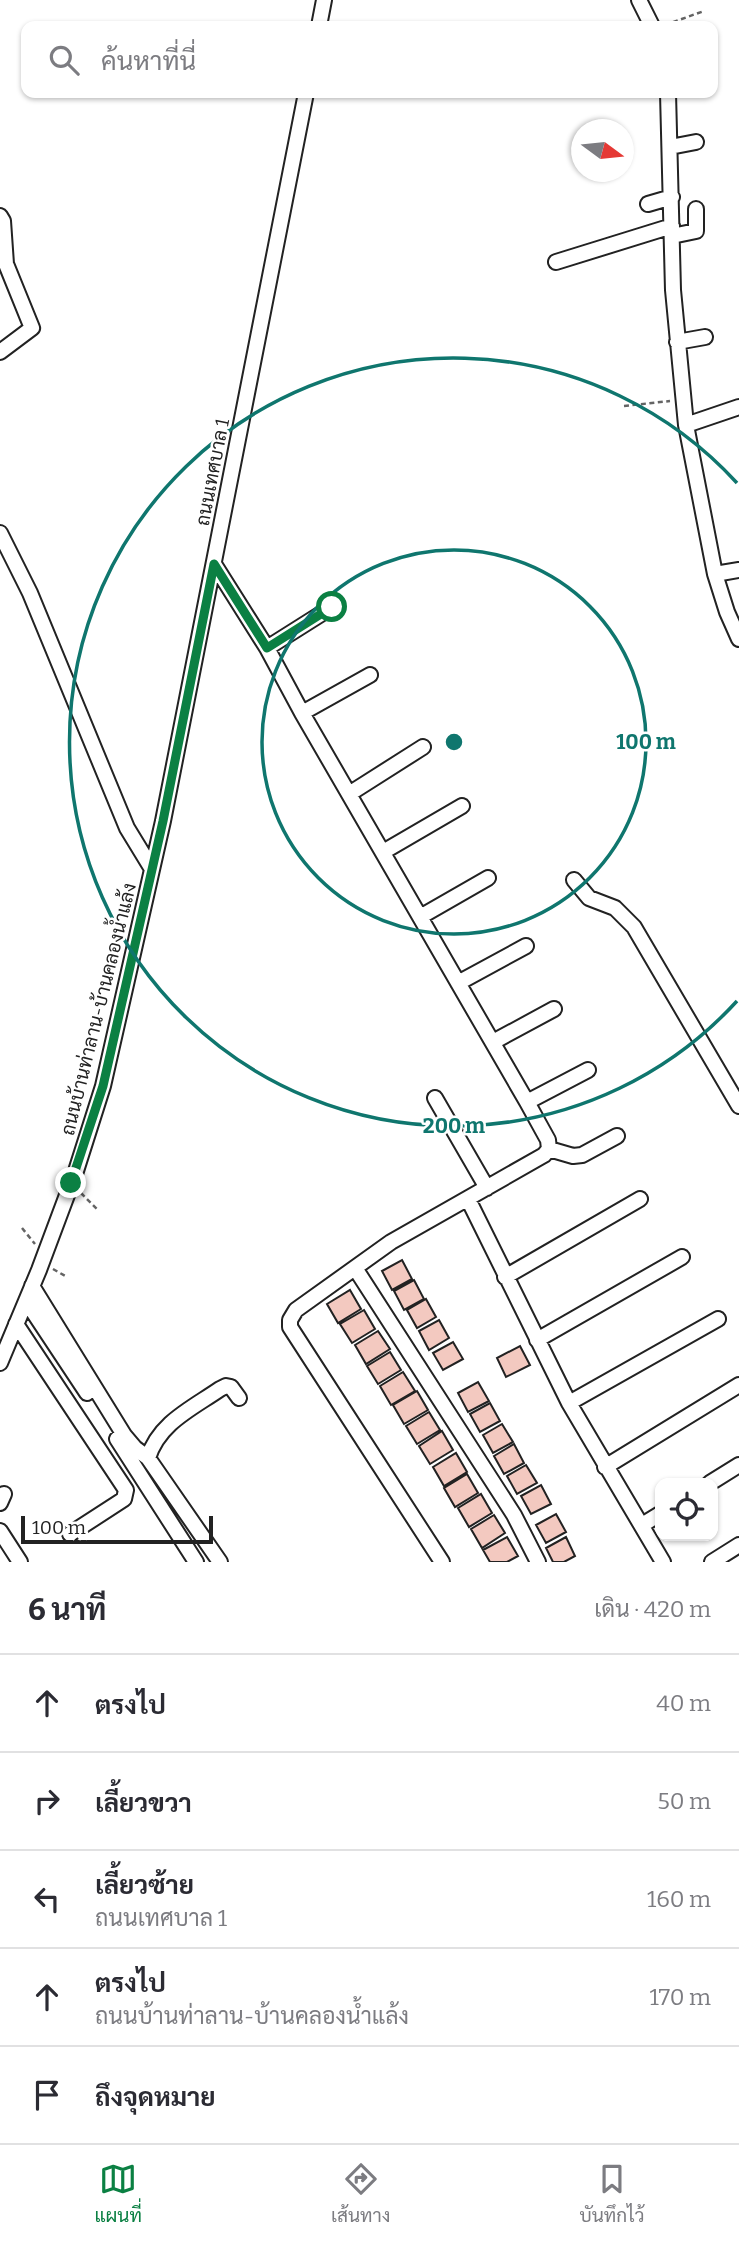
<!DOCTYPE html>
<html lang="th">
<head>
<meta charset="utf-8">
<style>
	:root { --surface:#fff; --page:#f7f7f7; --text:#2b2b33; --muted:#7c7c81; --line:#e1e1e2; --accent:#0b8043 }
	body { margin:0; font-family:Bitter,Sarabun,serif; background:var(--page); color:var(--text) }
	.controls { position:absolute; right:21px; bottom:21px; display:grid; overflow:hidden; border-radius:14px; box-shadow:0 2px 5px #0004 }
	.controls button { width:63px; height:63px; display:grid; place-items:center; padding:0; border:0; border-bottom:2px solid var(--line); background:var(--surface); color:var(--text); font:35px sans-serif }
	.compass { position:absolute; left:571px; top:119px; width:63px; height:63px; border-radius:50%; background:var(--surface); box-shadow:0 2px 5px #0004; rotate:105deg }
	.scale { position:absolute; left:21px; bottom:18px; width:192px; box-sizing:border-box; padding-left:7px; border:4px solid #222; border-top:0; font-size:19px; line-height:24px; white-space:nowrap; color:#222; -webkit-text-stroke:5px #fff; paint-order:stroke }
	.stop { position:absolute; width:21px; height:21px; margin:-16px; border:5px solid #0b8043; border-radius:50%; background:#fff }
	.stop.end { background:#0b8043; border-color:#fff; box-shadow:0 2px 7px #0008 }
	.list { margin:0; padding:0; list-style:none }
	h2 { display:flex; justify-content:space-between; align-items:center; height:91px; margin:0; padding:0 28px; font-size:30px }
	h2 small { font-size:23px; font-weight:400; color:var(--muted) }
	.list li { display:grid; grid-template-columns:46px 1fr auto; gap:21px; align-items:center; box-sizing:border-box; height:98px; padding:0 28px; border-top:2px solid var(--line) }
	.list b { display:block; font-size:26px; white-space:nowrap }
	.list p { margin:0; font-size:23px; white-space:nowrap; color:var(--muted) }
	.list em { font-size:23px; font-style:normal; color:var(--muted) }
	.icon { flex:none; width:38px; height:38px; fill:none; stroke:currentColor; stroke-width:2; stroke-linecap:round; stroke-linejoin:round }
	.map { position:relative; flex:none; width:739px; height:1562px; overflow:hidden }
	.search { position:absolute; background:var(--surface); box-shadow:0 2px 5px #0004; left:21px; right:21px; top:21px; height:77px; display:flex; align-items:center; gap:18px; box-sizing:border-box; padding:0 24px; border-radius:14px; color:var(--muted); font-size:26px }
	.sheet { height:581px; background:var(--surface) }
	nav { display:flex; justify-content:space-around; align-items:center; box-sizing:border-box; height:98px; border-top:2px solid var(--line); background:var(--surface); font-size:19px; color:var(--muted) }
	nav a { display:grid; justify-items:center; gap:4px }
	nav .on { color:var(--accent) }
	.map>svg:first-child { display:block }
</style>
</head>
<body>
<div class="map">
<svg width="739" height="1562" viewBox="0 0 739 1562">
	<rect width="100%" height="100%" fill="#fff"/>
	<!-- building -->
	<path fill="#f3c9c0" stroke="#222" stroke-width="2" d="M402,1260L412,1279L392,1290L382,1271Z
		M414,1280L424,1299L404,1310L394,1291Z
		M350,1290L361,1309L338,1323L327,1304Z
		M426,1299L436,1317L417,1328L407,1310Z
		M364,1310L375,1329L352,1343L340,1324Z
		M439,1320L449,1338L429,1350L419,1331Z
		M378,1331L390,1349L366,1364L355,1345Z
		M453,1342L463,1359L443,1370L433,1353Z
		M520,1346L530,1365L506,1377L497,1358Z
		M390,1352L401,1370L378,1384L367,1366Z
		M403,1372L415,1391L391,1405L380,1386Z
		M478,1382L489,1401L468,1412L458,1393Z
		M417,1391L428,1410L404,1424L393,1405Z
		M490,1403L500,1421L480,1432L470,1414Z
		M429,1412L440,1430L417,1444L406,1426Z
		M502,1424L513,1442L493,1453L483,1435Z
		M442,1431L453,1450L430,1464L419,1446Z
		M514,1444L524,1463L504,1474L494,1456Z
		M456,1453L467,1472L444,1486L433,1467Z
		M526,1465L537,1483L517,1494L507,1476Z
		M467,1474L478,1493L455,1507L444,1488Z
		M541,1485L551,1504L531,1514L521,1496Z
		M481,1494L492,1513L469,1527L458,1508Z
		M556,1514L566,1532L546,1543L536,1525Z
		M494,1515L505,1533L482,1548L471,1529Z
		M507,1537L518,1556L507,1562H490L483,1550Z
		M566,1537L575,1556L564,1562H553L546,1548Z"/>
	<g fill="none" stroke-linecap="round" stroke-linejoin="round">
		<!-- minor casing -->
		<g stroke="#222" stroke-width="18">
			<path id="minor" d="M639,0L652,26
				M319,26L324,0
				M668,93L673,290L686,425L715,574L727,612L739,639
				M670,147L696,142
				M648,204L672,197
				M0,216L3,221L6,264L32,328L0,352
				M672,236L696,231V209
				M556,262L672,226
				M677,342L705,337
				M686,425L739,407
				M0,533L30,593L127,828L152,869
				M214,564L267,648L302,713L527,1102L548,1140L549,1149
				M715,574L739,570
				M267,648L332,607
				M302,713L370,675
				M349,794L423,747
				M383,852L462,806
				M574,880L589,898L615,908L634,927L739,1106
				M420,917L488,878
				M458,983L526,946
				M493,1042L554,1009
				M435,1098L487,1188
				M527,1102L588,1070
				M549,1149L573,1156L582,1155L617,1136
				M468,1199L569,1403L663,1562
				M355,1268L514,1515L538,1562
				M505,1277L640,1199
				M32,1286L124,1435L135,1448L148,1458L220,1562
				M26,1301L87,1393
				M16,1324L126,1490L124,1499L70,1534
				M537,1340L682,1257
				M0,1363L39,1270L76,1171L103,1086L163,821L306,93
				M569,1403L718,1319
				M117,1439L196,1562
				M148,1458C159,1423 191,1409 220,1389L226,1386L231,1387L239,1398
				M605,1467L739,1385
				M710,1483L739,1465
				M0,1503L4,1494
				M642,1525L660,1514
				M0,1531L20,1562
				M442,1562L290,1327V1320L296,1310L391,1242L544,1155L549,1149
				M712,1562L739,1545"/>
		</g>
		<!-- path -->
		<path stroke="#646464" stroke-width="2.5" stroke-dasharray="5 3.5" stroke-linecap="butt" d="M665,25L704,11
			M624,406L670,401
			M81,1193L97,1209
			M22,1228L35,1244
			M53,1269L67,1277"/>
		<!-- minor -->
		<use href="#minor" stroke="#fff" stroke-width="14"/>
	</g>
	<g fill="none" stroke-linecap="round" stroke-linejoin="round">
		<!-- route -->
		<path stroke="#0b8043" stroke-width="9" d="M71,1183L103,1086L163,821L214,564L267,648L332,607"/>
	</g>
	<!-- distance rings -->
	<g fill="none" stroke="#0f766e" stroke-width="3.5">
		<circle cx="454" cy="742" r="192"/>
		<path d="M737 1001A384 384 0 1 1 737 483"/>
	</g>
	<g text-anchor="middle" stroke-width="5" stroke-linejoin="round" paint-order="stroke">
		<!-- street labels -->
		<g font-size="19" fill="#222" stroke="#fff">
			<text transform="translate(212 472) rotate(-79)" y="7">ถนนเทศบาล 1</text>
			<text transform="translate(98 1009) rotate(-76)" y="7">ถนนบ้านท่าลาน-บ้านคลองน้ำแล้ง</text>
		</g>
	</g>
	<circle cx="454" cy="742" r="10" fill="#0f766e" stroke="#fff" stroke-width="3.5"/>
	<g font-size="21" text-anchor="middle" font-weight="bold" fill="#0f766e" stroke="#fff" stroke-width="5" stroke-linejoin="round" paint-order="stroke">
		<text x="646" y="749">100 m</text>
		<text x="454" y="1133">200 m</text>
	</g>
</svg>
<div class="controls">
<button><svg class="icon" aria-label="locate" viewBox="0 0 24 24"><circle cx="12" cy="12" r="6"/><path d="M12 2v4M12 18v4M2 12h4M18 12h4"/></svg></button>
</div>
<svg class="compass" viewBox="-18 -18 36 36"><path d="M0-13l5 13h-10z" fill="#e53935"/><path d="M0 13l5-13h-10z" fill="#7c7c81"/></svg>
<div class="scale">100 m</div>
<div class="stop" style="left:332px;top:607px"></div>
<div class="stop end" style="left:71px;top:1183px"></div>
<div class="search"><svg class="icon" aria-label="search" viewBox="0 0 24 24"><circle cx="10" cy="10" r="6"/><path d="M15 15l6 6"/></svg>ค้นหาที่นี่</div>
</div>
<section class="sheet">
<h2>6 นาที<small>เดิน · 420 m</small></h2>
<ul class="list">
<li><svg class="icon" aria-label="ahead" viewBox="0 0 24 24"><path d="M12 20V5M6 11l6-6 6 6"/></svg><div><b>ตรงไป</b></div><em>40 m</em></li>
<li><svg class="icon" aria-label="right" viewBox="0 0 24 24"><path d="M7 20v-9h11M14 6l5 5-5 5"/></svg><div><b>เลี้ยวขวา</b></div><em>50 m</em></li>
<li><svg class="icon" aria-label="left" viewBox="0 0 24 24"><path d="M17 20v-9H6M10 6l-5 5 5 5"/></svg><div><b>เลี้ยวซ้าย</b><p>ถนนเทศบาล 1</p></div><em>160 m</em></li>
<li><svg class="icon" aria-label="ahead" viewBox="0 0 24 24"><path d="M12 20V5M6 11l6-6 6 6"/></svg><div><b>ตรงไป</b><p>ถนนบ้านท่าลาน-บ้านคลองน้ำแล้ง</p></div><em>170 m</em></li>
<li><svg class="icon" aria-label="arrive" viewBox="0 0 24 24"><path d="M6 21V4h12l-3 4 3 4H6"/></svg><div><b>ถึงจุดหมาย</b></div></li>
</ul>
</section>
<nav>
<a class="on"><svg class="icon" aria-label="map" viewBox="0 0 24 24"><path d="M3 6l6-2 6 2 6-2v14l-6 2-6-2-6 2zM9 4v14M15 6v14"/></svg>แผนที่</a>
<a><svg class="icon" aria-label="directions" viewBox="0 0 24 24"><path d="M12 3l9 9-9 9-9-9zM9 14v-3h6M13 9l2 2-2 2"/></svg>เส้นทาง</a>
<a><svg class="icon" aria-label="saved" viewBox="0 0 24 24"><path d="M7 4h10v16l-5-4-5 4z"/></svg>บันทึกไว้</a>
</nav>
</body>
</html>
